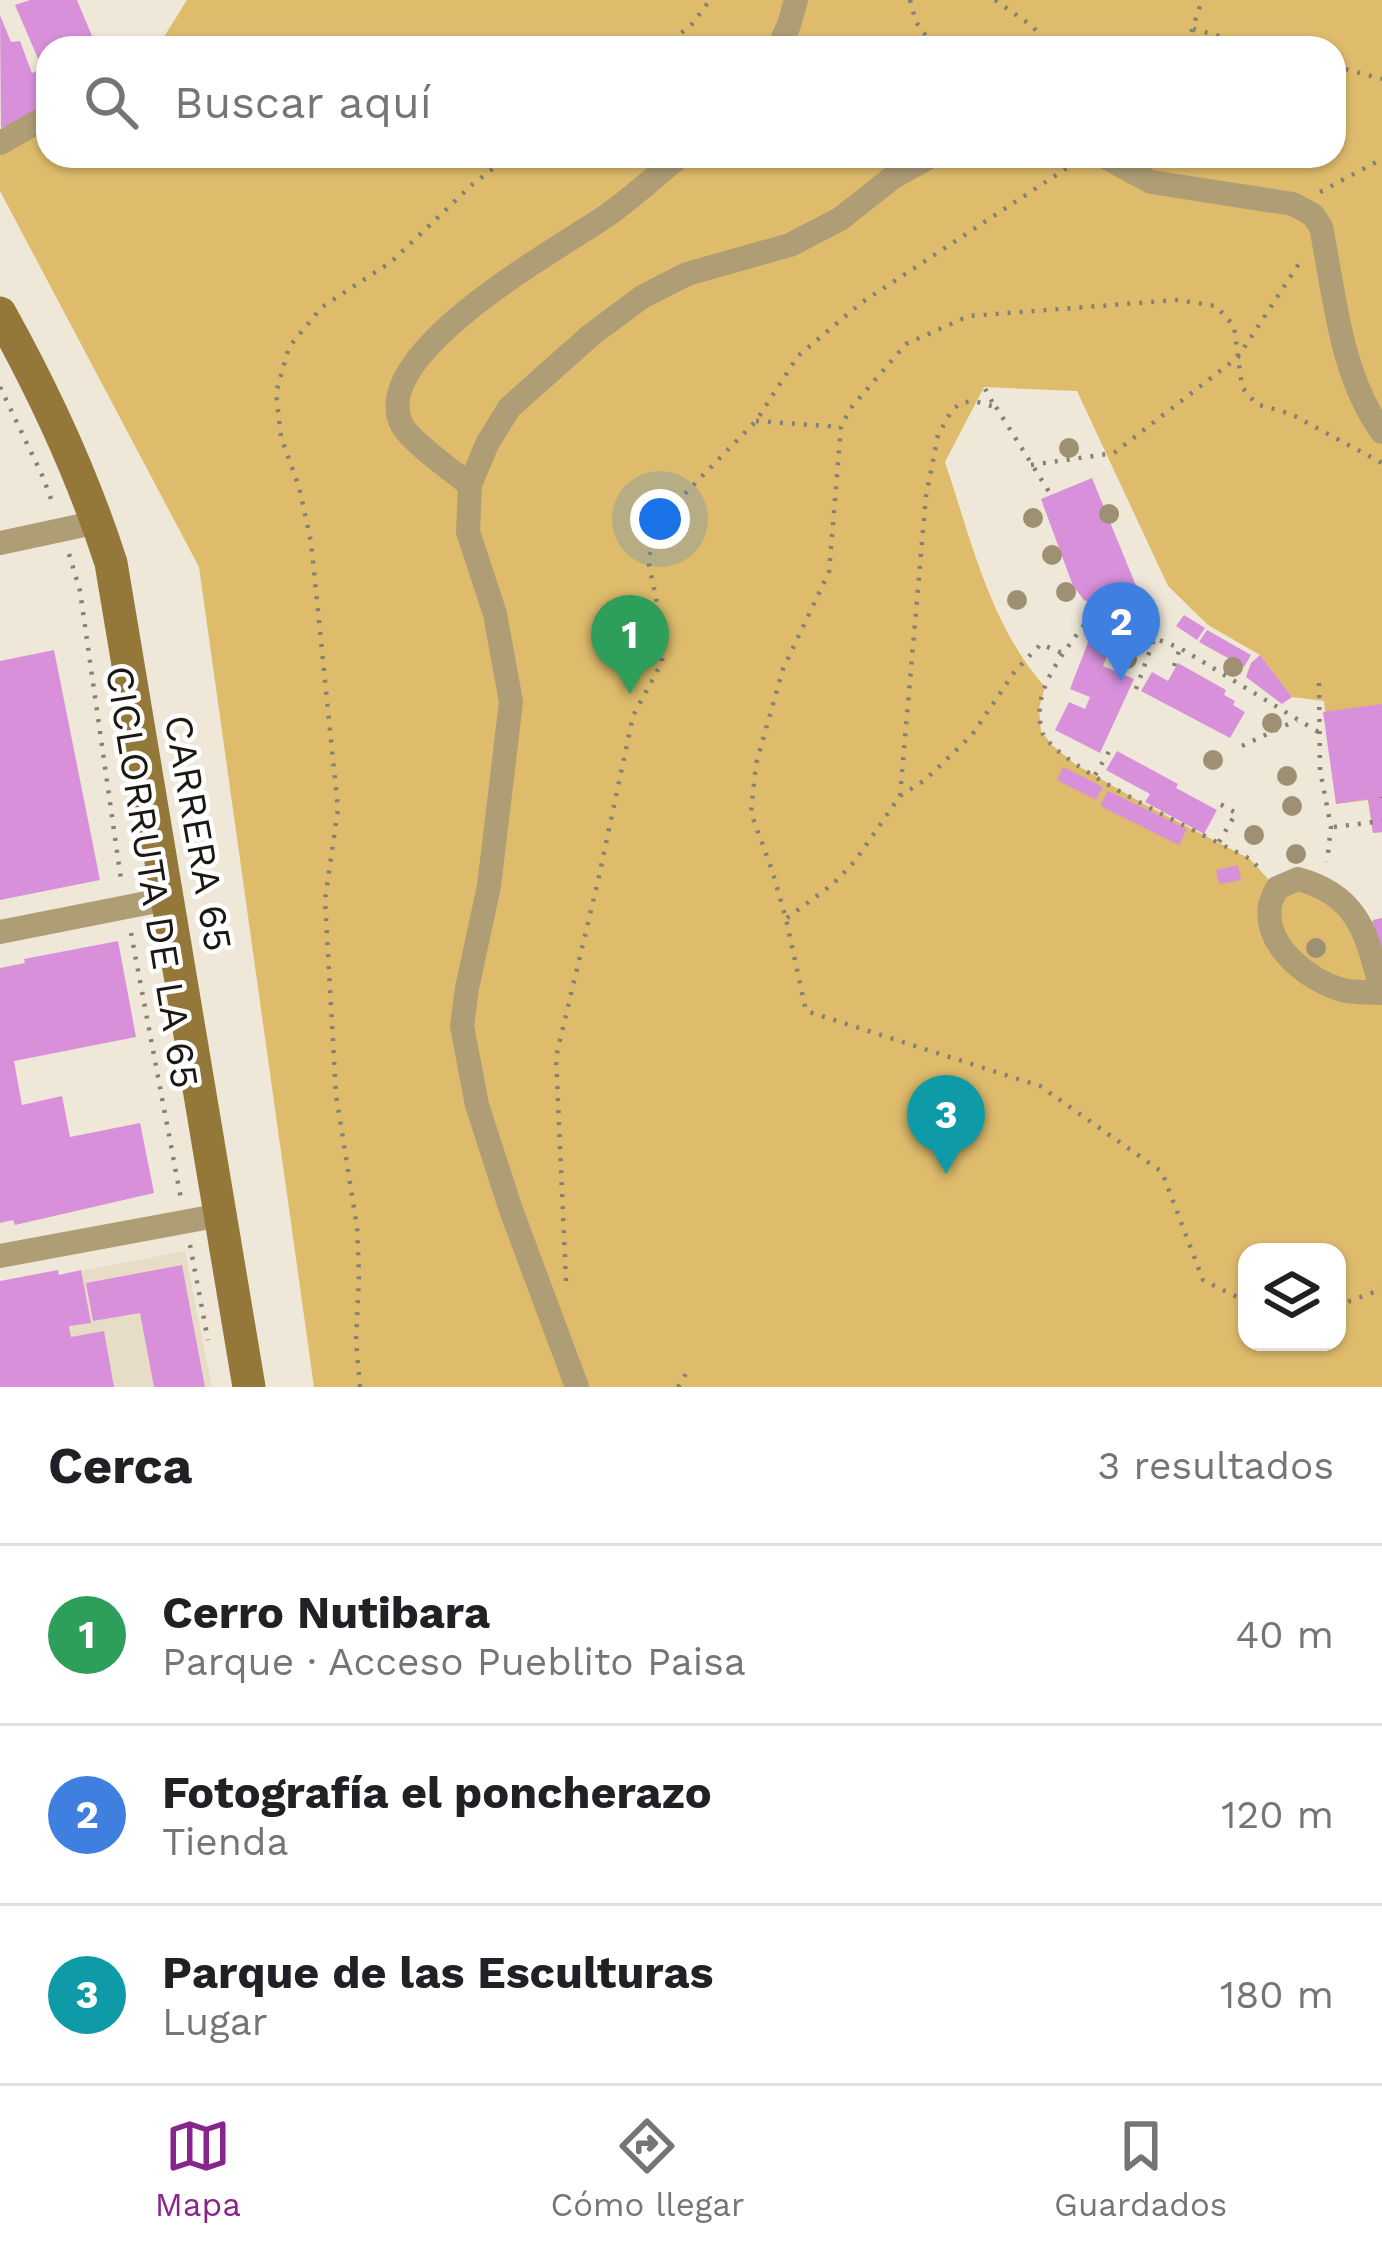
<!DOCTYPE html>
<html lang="es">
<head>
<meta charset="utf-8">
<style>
	:root { --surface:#fff; --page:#f2f2f2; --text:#202124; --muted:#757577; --line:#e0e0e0; --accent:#88258d }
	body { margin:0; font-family:"Work Sans",sans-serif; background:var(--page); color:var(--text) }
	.controls { position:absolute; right:36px; bottom:36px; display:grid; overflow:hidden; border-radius:24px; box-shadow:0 3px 9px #0004 }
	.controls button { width:108px; height:108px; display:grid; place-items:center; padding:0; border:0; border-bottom:3px solid var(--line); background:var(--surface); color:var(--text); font:60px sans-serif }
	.you { position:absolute; left:660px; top:519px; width:42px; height:42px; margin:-30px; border:9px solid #fff; border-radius:50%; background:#1a73e8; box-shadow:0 0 0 18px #1a73e833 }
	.badge { display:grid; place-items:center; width:78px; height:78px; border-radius:50%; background:var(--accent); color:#fff; font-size:39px; font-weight:700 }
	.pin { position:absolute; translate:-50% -99px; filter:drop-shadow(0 3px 6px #0008) }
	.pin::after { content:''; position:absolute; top:63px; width:42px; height:36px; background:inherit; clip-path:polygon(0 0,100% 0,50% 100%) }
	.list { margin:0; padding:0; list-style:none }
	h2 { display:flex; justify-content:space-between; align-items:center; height:156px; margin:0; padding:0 48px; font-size:51px }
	h2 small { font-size:39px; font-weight:400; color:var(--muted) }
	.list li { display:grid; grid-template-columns:78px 1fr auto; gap:36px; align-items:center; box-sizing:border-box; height:180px; padding:0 48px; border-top:3px solid var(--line) }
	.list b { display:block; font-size:45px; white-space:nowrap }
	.list p { margin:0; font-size:39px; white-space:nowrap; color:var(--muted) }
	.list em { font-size:39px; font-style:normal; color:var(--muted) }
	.icon { flex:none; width:66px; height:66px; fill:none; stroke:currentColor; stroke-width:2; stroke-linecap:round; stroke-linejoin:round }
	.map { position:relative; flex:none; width:1382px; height:1387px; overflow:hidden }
	.search { position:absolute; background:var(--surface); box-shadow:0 3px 9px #0004; left:36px; right:36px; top:36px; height:132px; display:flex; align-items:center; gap:30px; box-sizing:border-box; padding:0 42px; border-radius:36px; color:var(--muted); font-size:45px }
	.sheet { height:696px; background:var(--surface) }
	nav { display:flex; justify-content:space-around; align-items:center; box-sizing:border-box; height:168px; border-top:3px solid var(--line); background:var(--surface); font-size:33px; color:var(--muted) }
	nav a { display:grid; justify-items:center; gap:6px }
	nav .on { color:var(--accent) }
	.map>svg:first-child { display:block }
</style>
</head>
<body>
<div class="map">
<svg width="1382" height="1387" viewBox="0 0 1382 1387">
	<rect width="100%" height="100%" fill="#efe8d8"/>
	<!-- built -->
	<path fill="#e7ddc6" d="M185,1251L212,1387H81L59,1275Z"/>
	<!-- park -->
	<path fill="#dfbc6c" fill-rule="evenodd" d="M187,0H1382V832L1373,833L1368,800L1336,804L1324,701L1292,697L1260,655L1208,625L1168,586L1077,391L984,387L945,462C971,539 990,625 1045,687L1039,708L1041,731L1052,745L1075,764L1144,804L1250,859L1276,888L1298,879L1362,924L1382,918V1387H314L199,567L0,191V153L48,124V156H1334V48H157ZM1247,1252H1337V1342H1247Z"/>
	<!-- building -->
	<path fill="#d890da" d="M30,0H77L97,48H48V109L1,128L0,15L11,42L20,41L32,73L42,68L15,5Z
		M1092,478L1148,615L1123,622L1084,600L1073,586L1041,499Z
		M1184,615L1205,628L1197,640L1176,626Z
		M1207,630L1251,655L1244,667L1199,642Z
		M1092,632L1113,641L1103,666L1134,679L1100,753L1055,730L1069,702L1085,709L1090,697L1070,689Z
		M54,650L100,880L0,900V661Z
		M1260,655L1292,697L1282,704L1246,677L1251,663Z
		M1178,663L1226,690L1224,695L1235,701L1233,705L1245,712L1230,738L1141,691L1152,672L1168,681Z
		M1382,704V832L1373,833L1368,799L1336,804L1323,712Z
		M1117,751L1178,784L1176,788L1217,810L1204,834L1145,802L1150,794L1106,770Z
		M1063,767L1103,787L1096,800L1057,780Z
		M1108,791L1187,829L1179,845L1100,806Z
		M1238,865L1241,880L1219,884L1216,870Z
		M1382,918V957H1380L1373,920Z
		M118,941L136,1037L14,1061L22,1105L62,1096L70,1137L140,1123L154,1193L15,1225L13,1220L0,1223V968L25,963L24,959Z
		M182,1265L205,1387H154L140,1313L93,1321L86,1283Z
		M58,1270L59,1275L81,1270L91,1323L69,1326L71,1337L104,1331L114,1387H0V1281Z"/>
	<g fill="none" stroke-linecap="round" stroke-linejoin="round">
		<!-- path -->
		<path stroke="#868176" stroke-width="4.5" stroke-dasharray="3 9" stroke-linecap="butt" d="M910,0L916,22L935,48
			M995,0L1032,26L1053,48
			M1193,29L1265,48
			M663,48L692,24L710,0
			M1175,48L1189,39L1202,0
			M1334,66L1382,79
			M1320,192L1382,159
			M0,387L42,475L53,504
			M996,407L1051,495
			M756,421L840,427
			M1031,465L1114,453L1238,357L1300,262
			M69,554L80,591L121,880
			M1093,605L1095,610C1076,638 1044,671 1040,706C1039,714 1040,727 1043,734C1061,769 1209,837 1250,859L1261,870
			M1095,610L1115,623L1180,648L1320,733
			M1174,666L1180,648
			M1319,683L1320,770L1331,827L1327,862
			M1136,689L1154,639
			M1242,746L1297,720
			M1095,775L1111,748
			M900,796L926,496L938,435L952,410L961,403L974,401L995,407L984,387
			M1382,797V798
			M1334,827L1382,821
			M1219,842L1236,813L1220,804
			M787,918L833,884L855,861L900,796L925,780L972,735L1015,671L1041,644L1064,654
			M131,933L181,1199
			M190,1245L208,1340
			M566,1281L556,1057L598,881L633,716L662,662L663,631L648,560L654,540L668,511L756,421L798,356L861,303L1079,160
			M1247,1302L1203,1280L1162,1172L1040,1086L806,1011L786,919L772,870L751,813L756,764L783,669L829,572L841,427L850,409L906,344L969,316L1177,300L1216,306L1234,326L1242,387L1256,404L1291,414L1382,463
			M1337,1306L1382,1289
			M360,1387L356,1341L359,1275L357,1227L336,1095L325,900L338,809L311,542L299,487L281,437L276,393L289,347L322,307L391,262L473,184L510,156
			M678,1387L688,1370"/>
		<!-- street -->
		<path stroke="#af9d76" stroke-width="24" d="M778,48L789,25L796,0
			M0,143L48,116
			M1103,156L1151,182L1293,204L1313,215L1321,227C1335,296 1340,374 1382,432
			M470,485C454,472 411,442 402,425C365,353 564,246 609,214C634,196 657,175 680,156
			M0,543L98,522
			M1298,879C1361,896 1367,937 1382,993C1370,992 1354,993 1342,990C1308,980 1264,946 1270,906C1271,900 1274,894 1277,888Z
			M0,932L167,899
			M0,1256L221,1215
			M577,1387L511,1210L477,1105L462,1026L467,988L489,886L511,702L495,614L468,532L470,485L487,444L509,408L591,335L642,297L687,274L790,245L840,219L892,178L931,156"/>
		<!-- secondary -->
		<path stroke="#937839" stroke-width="33" d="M0,313C44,392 83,476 111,563L249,1387"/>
	</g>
	<!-- trees -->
	<g fill="#9e9173">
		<circle cx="1069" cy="448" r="10"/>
		<circle cx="1109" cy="514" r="10"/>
		<circle cx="1033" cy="518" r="10"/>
		<circle cx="1052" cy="555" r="10"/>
		<circle cx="1066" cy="592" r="10"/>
		<circle cx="1017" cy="600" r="10"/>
		<circle cx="1127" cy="659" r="10"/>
		<circle cx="1233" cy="667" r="10"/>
		<circle cx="1272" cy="723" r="10"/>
		<circle cx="1213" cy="760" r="10"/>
		<circle cx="1287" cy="776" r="10"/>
		<circle cx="1292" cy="806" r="10"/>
		<circle cx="1254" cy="835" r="10"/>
		<circle cx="1296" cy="854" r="10"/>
		<circle cx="1316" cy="948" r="10"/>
	</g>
	<g text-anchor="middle" stroke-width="9" stroke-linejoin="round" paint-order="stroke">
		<!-- street labels -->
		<g font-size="39" fill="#1b1813" stroke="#fff">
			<text transform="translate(199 833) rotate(80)" y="14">CARRERA 65</text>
			<text transform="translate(153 877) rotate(81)" y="14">CICLORRUTA DE LA 65</text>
		</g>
	</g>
</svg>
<div class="controls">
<button><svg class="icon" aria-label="layers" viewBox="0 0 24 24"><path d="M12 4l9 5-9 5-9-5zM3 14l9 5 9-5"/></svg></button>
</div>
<div class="you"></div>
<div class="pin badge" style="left:630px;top:694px;background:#2e9e5b">1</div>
<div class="pin badge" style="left:1121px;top:681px;background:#3f7fe0">2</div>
<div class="pin badge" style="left:946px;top:1174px;background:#0f9aa8">3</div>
<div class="search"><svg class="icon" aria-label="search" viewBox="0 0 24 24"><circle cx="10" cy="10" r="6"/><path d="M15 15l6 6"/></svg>Buscar aquí</div>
</div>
<section class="sheet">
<h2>Cerca<small>3 resultados</small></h2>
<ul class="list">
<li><span class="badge" style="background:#2e9e5b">1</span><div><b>Cerro Nutibara</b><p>Parque · Acceso Pueblito Paisa</p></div><em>40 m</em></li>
<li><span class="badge" style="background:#3f7fe0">2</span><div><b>Fotografía el poncherazo</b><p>Tienda</p></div><em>120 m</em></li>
<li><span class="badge" style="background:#0f9aa8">3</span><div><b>Parque de las Esculturas</b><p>Lugar</p></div><em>180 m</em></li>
</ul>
</section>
<nav>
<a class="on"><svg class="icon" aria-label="map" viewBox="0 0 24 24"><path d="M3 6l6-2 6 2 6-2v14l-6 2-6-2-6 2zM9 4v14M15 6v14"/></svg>Mapa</a>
<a><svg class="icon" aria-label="directions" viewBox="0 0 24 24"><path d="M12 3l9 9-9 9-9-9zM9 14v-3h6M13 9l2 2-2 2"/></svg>Cómo llegar</a>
<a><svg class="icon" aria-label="saved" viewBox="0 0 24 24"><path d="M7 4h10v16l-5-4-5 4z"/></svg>Guardados</a>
</nav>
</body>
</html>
